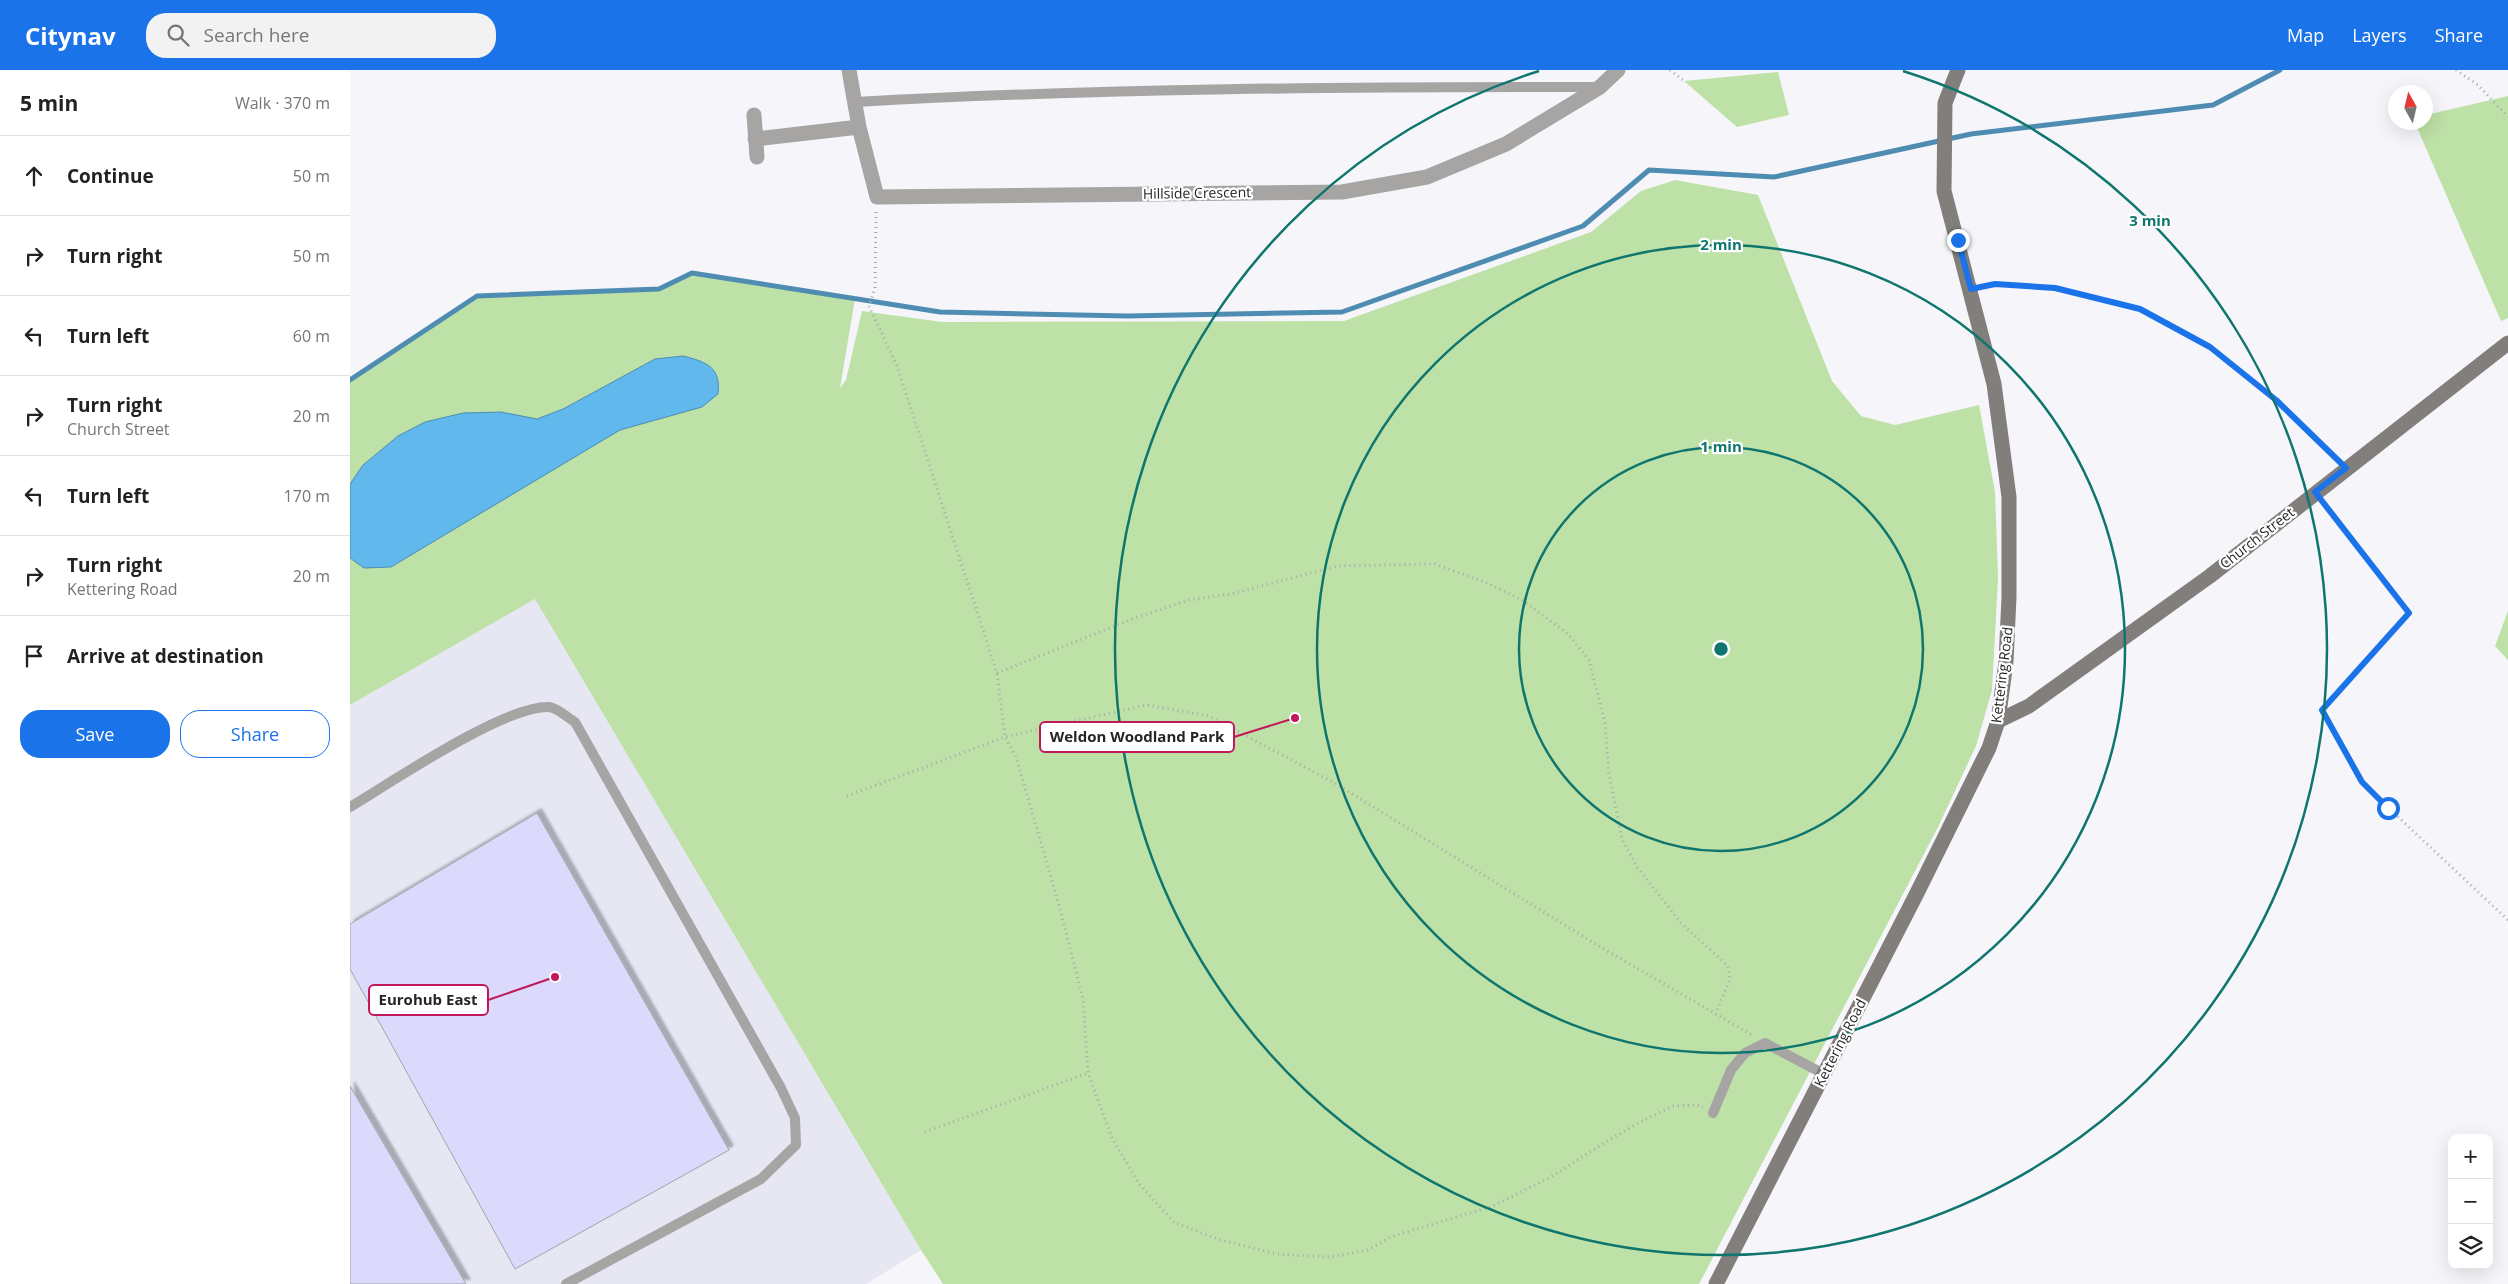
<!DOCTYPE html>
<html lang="en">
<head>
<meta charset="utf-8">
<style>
	:root { --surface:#fff; --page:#f2f2f2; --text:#222; --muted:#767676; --line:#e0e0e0; --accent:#1a73e8 }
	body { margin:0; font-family:"Open Sans",sans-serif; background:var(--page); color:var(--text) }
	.controls { position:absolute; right:15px; bottom:15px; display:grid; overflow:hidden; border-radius:10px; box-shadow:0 5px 20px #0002 }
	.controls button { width:45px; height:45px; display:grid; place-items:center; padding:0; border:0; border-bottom:1px solid var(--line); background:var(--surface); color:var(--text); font:25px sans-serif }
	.compass { position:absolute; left:2038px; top:15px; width:45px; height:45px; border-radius:50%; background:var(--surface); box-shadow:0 5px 20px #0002; rotate:352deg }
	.stop { position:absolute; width:15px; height:15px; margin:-11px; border:4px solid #1a73e8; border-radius:50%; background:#fff }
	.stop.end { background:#1a73e8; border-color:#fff; box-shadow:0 1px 5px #0008 }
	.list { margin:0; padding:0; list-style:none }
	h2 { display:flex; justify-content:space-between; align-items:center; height:65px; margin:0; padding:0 20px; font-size:21px }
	h2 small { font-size:16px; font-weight:400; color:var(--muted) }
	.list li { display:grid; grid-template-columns:32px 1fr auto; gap:15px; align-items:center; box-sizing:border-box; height:80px; padding:0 20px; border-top:1px solid var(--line) }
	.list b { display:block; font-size:19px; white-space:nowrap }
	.list p { margin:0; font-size:16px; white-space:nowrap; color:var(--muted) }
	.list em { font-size:16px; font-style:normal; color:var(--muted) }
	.actions { display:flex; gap:10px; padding:15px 20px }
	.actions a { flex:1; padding:11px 0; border:1px solid var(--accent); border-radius:20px; text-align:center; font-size:18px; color:var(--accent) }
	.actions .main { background:var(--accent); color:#fff }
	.icon { flex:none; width:28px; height:28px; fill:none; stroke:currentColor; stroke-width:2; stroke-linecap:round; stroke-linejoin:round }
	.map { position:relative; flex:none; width:2158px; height:1214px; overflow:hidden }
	header { display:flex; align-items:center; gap:30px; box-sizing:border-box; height:70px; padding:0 25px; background:var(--accent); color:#fff }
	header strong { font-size:24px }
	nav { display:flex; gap:28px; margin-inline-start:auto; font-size:18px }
	.search { width:350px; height:45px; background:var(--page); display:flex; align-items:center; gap:12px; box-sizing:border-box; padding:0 18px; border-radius:20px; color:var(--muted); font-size:19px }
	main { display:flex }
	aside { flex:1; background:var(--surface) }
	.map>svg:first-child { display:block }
</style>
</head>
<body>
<header>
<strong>Citynav</strong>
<div class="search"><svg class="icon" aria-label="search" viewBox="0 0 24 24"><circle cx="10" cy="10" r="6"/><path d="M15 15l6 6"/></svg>Search here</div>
<nav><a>Map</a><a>Layers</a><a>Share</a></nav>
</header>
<main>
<aside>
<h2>5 min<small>Walk · 370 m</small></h2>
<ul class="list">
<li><svg class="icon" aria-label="ahead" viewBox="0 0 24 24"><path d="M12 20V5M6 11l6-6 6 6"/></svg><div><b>Continue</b></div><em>50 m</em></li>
<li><svg class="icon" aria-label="right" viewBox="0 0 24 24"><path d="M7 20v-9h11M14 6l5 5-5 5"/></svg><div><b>Turn right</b></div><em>50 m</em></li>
<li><svg class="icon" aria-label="left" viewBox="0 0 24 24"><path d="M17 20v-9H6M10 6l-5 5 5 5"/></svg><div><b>Turn left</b></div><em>60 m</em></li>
<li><svg class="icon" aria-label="right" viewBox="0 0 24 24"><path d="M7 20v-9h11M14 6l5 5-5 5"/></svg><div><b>Turn right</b><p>Church Street</p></div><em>20 m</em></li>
<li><svg class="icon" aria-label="left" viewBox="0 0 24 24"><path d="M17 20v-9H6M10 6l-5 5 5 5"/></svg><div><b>Turn left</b></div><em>170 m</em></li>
<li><svg class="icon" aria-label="right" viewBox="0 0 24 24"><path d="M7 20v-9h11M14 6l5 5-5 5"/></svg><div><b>Turn right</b><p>Kettering Road</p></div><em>20 m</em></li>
<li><svg class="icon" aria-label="arrive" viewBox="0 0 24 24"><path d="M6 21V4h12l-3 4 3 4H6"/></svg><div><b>Arrive at destination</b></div></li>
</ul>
<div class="actions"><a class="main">Save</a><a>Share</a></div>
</aside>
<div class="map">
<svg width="2158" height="1214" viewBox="0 0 2158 1214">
	<defs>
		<filter id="shadow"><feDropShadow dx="4.5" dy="-4.5" stdDeviation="1" flood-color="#0004"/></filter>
	</defs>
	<rect width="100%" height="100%" fill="#f5f5fa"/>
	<!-- built -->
	<path fill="#e7e7f4" d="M185,529L571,1180L516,1214H0V635Z"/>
	<!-- green -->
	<path fill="#bee1a7" d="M1428,2L1439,45L1387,57L1334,11Z
		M2158,26V248L2151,251L2065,53L2076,52V45Z
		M1325,110L1408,125L1482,311L1511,346L1545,355L1629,335L1645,422L1648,508L1642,620L1626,676L1588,757L1349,1214H593L571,1180L185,529L0,635V310L127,226L309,219L342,203L505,229L490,318L496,310L512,241L592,252L994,251L1241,162L1291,121Z
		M2158,541V590L2145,576Z"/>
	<!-- water -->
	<path fill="#60b8ed" stroke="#4e8cb2" d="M333,286C357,292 371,297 368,324L352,337L270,360L41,497L14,498L0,488V414L13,395L48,366L75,352L113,343L151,342L187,349L213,339L305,289Z"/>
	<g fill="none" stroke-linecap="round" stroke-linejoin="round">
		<!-- stream -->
		<path stroke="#4e8cb2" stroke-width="5" d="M0,310L127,226L309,219L342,203L590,242L777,246L992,242L1233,156L1299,100L1424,107L1621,64L1863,35L1930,0"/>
	</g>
	<!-- building -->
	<path fill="#dbdafc" stroke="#a3a3a8" filter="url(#shadow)" d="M187,743L379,1080L165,1199L0,899V854Z
		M0,1016L116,1214H0Z"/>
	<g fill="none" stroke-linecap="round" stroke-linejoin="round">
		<!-- path -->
		<path stroke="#a8a8ac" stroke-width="3" stroke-dasharray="1 4" stroke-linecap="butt" d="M1320,0L1334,11
			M2106,0L2128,15L2158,47
			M526,142L525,218L519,236L547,296L647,603L655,667L796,635L859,646L983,712L1247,875L1402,965
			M1634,216C1663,210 1700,217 1728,224C1749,229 1772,232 1791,240C1868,272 1929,333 1988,389
			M1974,435L2059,543L1972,640L2012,713L2158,850
			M647,603L785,548L839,530L881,524L987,496L1085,494L1137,513L1172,530L1218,564L1239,590L1255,653L1259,704L1272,769L1287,797L1331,853L1378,896L1380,909L1366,943
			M497,726L655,667L666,687L709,835L733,929L738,1003L762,1068L790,1115L825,1153L871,1170L927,1184L980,1187L1018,1180L1043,1166L1143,1136L1201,1107L1254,1073L1292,1051L1323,1036L1347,1035L1353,1037
			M575,1062L738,1003"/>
		<!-- lane -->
		<path stroke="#a7a5a3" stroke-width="10" d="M506,32C753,18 1002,17 1249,17
			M0,737C42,712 155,635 199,637C208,638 218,648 225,652L431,1018L445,1048L446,1075L411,1109L216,1214
			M1363,1043L1381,1000L1395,983L1415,973L1474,1004"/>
		<!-- street -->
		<path stroke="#a7a5a3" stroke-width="15" d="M499,0L509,57L527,127L992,122L1077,107L1156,74L1250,17L1268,0
			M404,45L407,87
			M405,69L509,57"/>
		<!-- secondary -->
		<path stroke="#817e7c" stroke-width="15" d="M1648,651L1679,636L1860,506L2158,273
			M1366,1214L1566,825L1639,678L1648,651L1656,592L1659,527V427L1644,314L1594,121L1595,33L1608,0"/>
	</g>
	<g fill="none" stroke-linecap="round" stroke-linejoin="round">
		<!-- route -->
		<path stroke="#1a73e8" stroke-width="6" d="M1608,170L1621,219L1645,214L1705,218L1790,239L1860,277L1926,330L1996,398L1965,422L2059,543L1972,640L2012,712L2038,738"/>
	</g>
	<!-- distance rings -->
	<g fill="none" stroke="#0f766e" stroke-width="2.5">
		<circle cx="1371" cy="579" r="202"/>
		<circle cx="1371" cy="579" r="404"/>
		<path d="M1553 1A606 606 0 1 1 1189 1"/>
	</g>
	<g text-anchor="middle" stroke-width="4.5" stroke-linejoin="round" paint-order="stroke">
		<!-- street labels -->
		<g font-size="14" fill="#252527" stroke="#fff">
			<text transform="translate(847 123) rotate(-1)" y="5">Hillside Crescent</text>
			<text transform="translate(1907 468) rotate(-38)" y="5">Church Street</text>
			<text transform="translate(1652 605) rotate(-83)" y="5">Kettering Road</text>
			<text transform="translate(1490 973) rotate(-63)" y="5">Kettering Road</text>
		</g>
	</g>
	<circle cx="1371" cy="579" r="8" fill="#0f766e" stroke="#fff" stroke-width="2.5"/>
	<g font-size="15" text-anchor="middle" font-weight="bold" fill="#0f766e" stroke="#fff" stroke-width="4.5" stroke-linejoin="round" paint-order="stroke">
		<text x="1800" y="156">3 min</text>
		<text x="1371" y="180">2 min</text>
		<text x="1371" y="382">1 min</text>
	</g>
	<!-- callouts -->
	<path fill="none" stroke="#c2185b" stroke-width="2" d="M945 648L884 667M205 907L138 930"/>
	<g fill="#c2185b" stroke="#fff" stroke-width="2">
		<circle cx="945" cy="648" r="5"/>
		<circle cx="205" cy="907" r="5"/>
	</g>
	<g fill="#fff" stroke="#c2185b" stroke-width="2">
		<rect x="690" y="652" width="194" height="30" rx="5"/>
		<rect x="19" y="915" width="119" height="30" rx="5"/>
	</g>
	<g font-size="15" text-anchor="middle" font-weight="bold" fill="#252527">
		<text x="787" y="672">Weldon Woodland Park</text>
		<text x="78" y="935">Eurohub East</text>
	</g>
</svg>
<div class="controls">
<button>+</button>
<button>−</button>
<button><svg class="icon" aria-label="layers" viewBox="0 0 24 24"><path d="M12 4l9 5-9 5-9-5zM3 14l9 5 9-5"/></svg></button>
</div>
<svg class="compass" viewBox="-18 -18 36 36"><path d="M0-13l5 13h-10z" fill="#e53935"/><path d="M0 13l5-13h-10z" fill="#767676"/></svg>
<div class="stop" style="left:2038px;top:738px"></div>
<div class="stop end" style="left:1608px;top:170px"></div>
</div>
</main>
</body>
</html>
